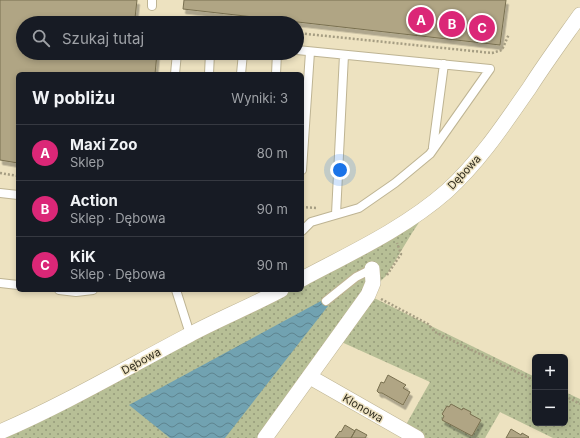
<!DOCTYPE html>
<html lang="pl">
<head>
<meta charset="utf-8">
<style>
	:root { --surface:#171b24; --page:#20242c; --text:#f1f3f6; --muted:#9ea1a6; --line:#363941; --accent:#db2777 }
	body { margin:0; font-family:Inter,sans-serif; background:var(--page); color:var(--text) }
	.controls { position:absolute; right:12px; bottom:12px; display:grid; overflow:hidden; border-radius:6px; box-shadow:0 2px 6px #0003 }
	.controls button { width:36px; height:36px; display:grid; place-items:center; padding:0; border:0; border-bottom:1px solid var(--line); background:var(--surface); color:var(--text); font:20px sans-serif }
	.you { position:absolute; left:340px; top:170px; width:14px; height:14px; margin:-10px; border:3px solid #fff; border-radius:50%; background:#1a73e8; box-shadow:0 0 0 6px #1a73e833 }
	.badge { display:grid; place-items:center; width:26px; height:26px; border-radius:50%; background:var(--accent); color:#fff; font-size:13px; font-weight:700 }
	.pin { position:absolute; translate:-50% -50%; border:2px solid #fff; box-shadow:0 1px 4px #0006 }
	.list { margin:0; padding:0; list-style:none }
	h2 { display:flex; justify-content:space-between; align-items:center; height:52px; margin:0; padding:0 16px; font-size:17px }
	h2 small { font-size:13px; font-weight:400; color:var(--muted) }
	.list li { display:grid; grid-template-columns:26px 1fr auto; gap:12px; align-items:center; box-sizing:border-box; height:56px; padding:0 16px; border-top:1px solid var(--line) }
	.list b { display:block; font-size:15px; white-space:nowrap }
	.list p { margin:0; font-size:13px; white-space:nowrap; color:var(--muted) }
	.list em { font-size:13px; font-style:normal; color:var(--muted) }
	.icon { flex:none; width:22px; height:22px; fill:none; stroke:currentColor; stroke-width:2; stroke-linecap:round; stroke-linejoin:round }
	.map { position:relative; flex:none; width:580px; height:438px; overflow:hidden }
	.search { position:absolute; background:var(--surface); box-shadow:0 2px 6px #0003; left:16px; top:16px; width:288px; height:44px; display:flex; align-items:center; gap:10px; box-sizing:border-box; padding:0 14px; border-radius:22px; color:var(--muted); font-size:15px }
	.panel { position:absolute; background:var(--surface); box-shadow:0 2px 6px #0003; left:16px; top:72px; width:288px; height:220px; border-radius:6px }
	.map>svg:first-child { display:block }
</style>
</head>
<body>
<div class="map">
<svg width="580" height="438" viewBox="0 0 580 438">
	<defs>
		<pattern id="grass-dots" width="8" height="8" patternUnits="userSpaceOnUse"><rect width="8" height="8" fill="#b7bf96"/><path d="M2 2h.1M6 6h.1" fill="none" stroke="#959b7a" stroke-width="1.8" stroke-linecap="round"/></pattern>
		<pattern id="water-waves" width="16" height="10" patternUnits="userSpaceOnUse"><rect width="16" height="10" fill="#71a2b1"/><path d="M0 5q4-4 8 0t8 0" fill="none" stroke="#5d848f"/></pattern>
		<filter id="shadow"><feDropShadow dx="2.5" dy="4.5" stdDeviation="0" flood-color="#0004"/></filter>
	</defs>
	<rect width="100%" height="100%" fill="#ede2c0"/>
	<!-- grass -->
	<path fill="url(#grass-dots)" d="M432,203L412,233L386,276L369,292L368,295L535,377V423H565V392L580,399V438H553L500,412L485,438H417L403,430L430,382L337,340L265,438H0L281,290H302V279Z"/>
	<!-- water -->
	<path fill="url(#water-waves)" d="M321,301L326,302L328,306L225,438H170L129,405Z"/>
	<!-- building -->
	<path fill="#b0a584" stroke="#797050" filter="url(#shadow)" d="M0,0H137L135,18L161,21L160,23H23V53H157L155,74H18V163L0,160Z
		M184,0H506L500,45L183,9Z
		M388,375L406,385L403,388L410,392L403,405L382,393H379L377,391L381,382L384,383Z
		M451,404L462,410L463,408L471,412L470,414L481,420L472,436L442,420L444,416L442,414L447,406L449,407Z
		M345,425L355,431L351,438H335L340,431L341,432Z
		M356,429L367,435L365,438H351Z
		M511,429L521,435L522,433L529,437L528,438H506Z"/>
	<g fill="none" stroke-linecap="round" stroke-linejoin="round">
		<!-- lane casing -->
		<g stroke="#beb493" stroke-width="10">
			<path id="lane" d="M152,6V0
				M297,50L490,69L430,154L395,183L359,208L311,222L302,231
				M175,74L177,53
				M209,74L210,53
				M241,74L243,53
				M276,74L277,53
				M433,147L444,64
				M302,170L310,52
				M0,193L18,195
				M336,214L344,55
				M0,283L18,285
				M59,290L76,292L93,290
				M176,290L190,334
				M326,301L356,277L372,269"/>
		</g>
		<!-- street casing -->
		<g stroke="#beb493" stroke-width="16">
			<path id="street" d="M302,279C351,253 405,228 447,191C480,161 505,123 530,87C546,62 563,39 580,15
				M310,377L417,438
				M0,432C65,404 126,368 189,335C219,319 251,306 281,290
				M265,438L368,295L373,283L372,269"/>
		</g>
		<!-- path -->
		<path stroke="#a59d82" stroke-width="2.5" stroke-dasharray="2 2" stroke-linecap="butt" d="M171,23V19L206,23
			M297,33L492,53L502,50L509,34
			M0,173L18,176
			M302,207L317,208
			M387,275L401,254L397,243
			M381,299L428,324L435,332L535,381
			M565,396L580,404"/>
		<!-- lane -->
		<use href="#lane" stroke="#fff" stroke-width="8"/>
		<!-- street -->
		<use href="#street" stroke="#fff" stroke-width="15"/>
	</g>
	<g text-anchor="middle" stroke-width="3" stroke-linejoin="round" paint-order="stroke">
		<!-- street labels -->
		<g font-size="11" fill="#302c1e" stroke="#ede2c0">
			<text transform="translate(464 172) rotate(-47)" y="4">Dębowa</text>
			<text transform="translate(141 361) rotate(-29)" y="4">Dębowa</text>
			<text transform="translate(363 408) rotate(30)" y="4">Klonowa</text>
		</g>
	</g>
</svg>
<div class="controls">
<button>+</button>
<button>−</button>
</div>
<div class="you"></div>
<div class="pin badge" style="left:421px;top:20px">A</div>
<div class="pin badge" style="left:452px;top:24px">B</div>
<div class="pin badge" style="left:482px;top:28px">C</div>
<div class="search"><svg class="icon" aria-label="search" viewBox="0 0 24 24"><circle cx="10" cy="10" r="6"/><path d="M15 15l6 6"/></svg>Szukaj tutaj</div>
<section class="panel">
<h2>W pobliżu<small>Wyniki: 3</small></h2>
<ul class="list">
<li><span class="badge">A</span><div><b>Maxi Zoo</b><p>Sklep</p></div><em>80 m</em></li>
<li><span class="badge">B</span><div><b>Action</b><p>Sklep · Dębowa</p></div><em>90 m</em></li>
<li><span class="badge">C</span><div><b>KiK</b><p>Sklep · Dębowa</p></div><em>90 m</em></li>
</ul>
</section>
</div>
</body>
</html>
